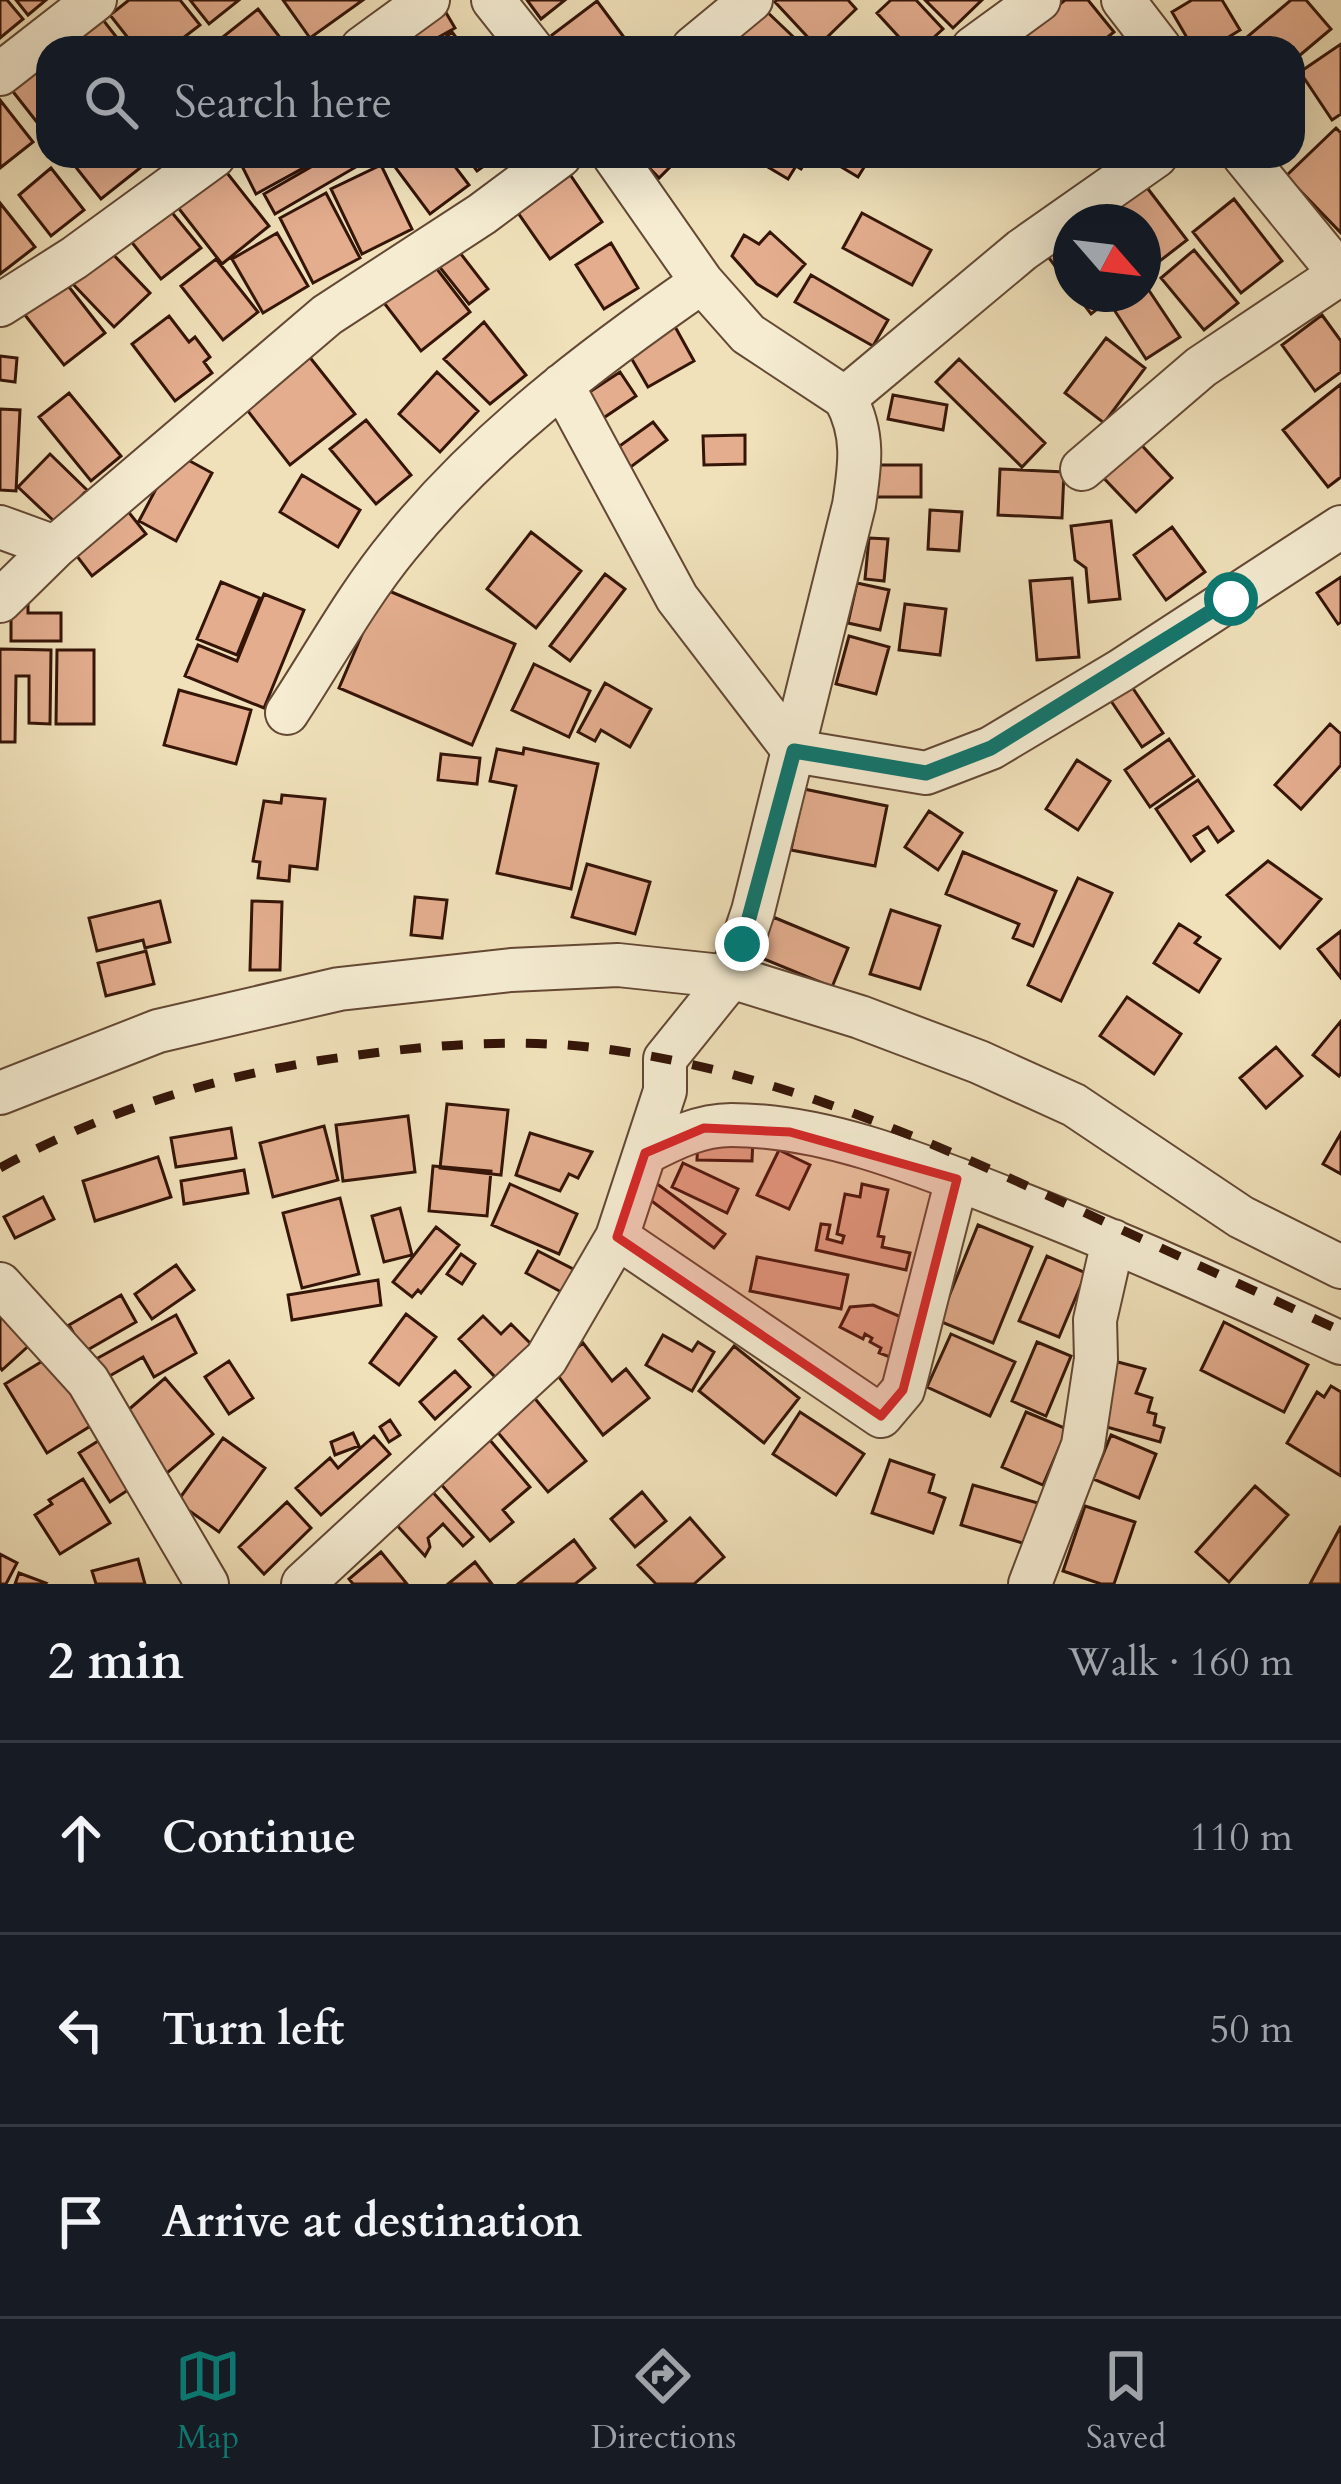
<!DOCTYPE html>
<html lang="en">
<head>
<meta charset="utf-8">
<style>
	:root { --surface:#171b24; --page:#242831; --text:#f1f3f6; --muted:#9ea1a6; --line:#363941; --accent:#0f766e }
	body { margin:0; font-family:Cardo,serif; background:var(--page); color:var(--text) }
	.compass { position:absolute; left:1053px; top:204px; width:108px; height:108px; border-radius:50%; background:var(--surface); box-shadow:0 12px 48px #0002; rotate:118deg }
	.stop { position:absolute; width:36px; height:36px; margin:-27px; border:9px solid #0f766e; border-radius:50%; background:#fff }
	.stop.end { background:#0f766e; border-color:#fff; box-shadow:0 3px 12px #0008 }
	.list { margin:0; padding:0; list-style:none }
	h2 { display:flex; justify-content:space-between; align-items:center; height:156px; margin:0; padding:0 48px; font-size:51px }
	h2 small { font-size:39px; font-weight:400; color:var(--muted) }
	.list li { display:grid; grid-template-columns:78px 1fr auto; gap:36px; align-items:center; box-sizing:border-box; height:192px; padding:0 48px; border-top:3px solid var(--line) }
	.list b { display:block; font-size:45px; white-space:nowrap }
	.list em { font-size:39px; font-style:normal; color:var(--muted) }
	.icon { flex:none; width:66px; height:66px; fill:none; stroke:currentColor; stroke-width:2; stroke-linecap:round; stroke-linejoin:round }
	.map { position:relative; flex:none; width:1341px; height:1584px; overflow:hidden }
	.search { position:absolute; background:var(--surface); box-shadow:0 12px 48px #0002; left:36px; right:36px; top:36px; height:132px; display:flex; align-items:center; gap:30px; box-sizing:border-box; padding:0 42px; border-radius:36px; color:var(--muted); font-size:45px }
	.sheet { height:732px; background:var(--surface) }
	nav { display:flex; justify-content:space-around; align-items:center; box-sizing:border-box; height:168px; border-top:3px solid var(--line); background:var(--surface); font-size:33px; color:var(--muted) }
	nav a { display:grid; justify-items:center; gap:6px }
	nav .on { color:var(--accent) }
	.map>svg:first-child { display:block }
</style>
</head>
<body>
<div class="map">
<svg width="1341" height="1584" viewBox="0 0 1341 1584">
	<rect width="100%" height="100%" fill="#f0e1ba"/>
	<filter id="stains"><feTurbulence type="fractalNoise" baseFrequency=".00167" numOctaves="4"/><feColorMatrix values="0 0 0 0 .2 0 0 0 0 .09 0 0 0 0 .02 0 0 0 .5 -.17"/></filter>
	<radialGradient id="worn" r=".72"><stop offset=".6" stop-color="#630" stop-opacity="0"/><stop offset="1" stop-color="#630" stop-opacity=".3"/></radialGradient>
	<!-- building -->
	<path fill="#e3ad8e" stroke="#351508" stroke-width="3" d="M0,0H7L23,19L0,38Z
		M16,0H46L28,15Z
		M129,0H180L200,25L170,48H136L110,15Z
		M190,0H239L209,24Z
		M283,0H363L310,38Z
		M527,0H565L541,19Z
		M777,0H848L856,9L817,47L775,2Z
		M891,0H916L943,29L922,48H909L877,13Z
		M925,0H982L953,28Z
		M1065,0H1088L1114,32L1094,48H1006Z
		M1192,0H1222L1240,30L1211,48H1193L1172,12Z
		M1291,0H1306L1331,29L1293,61V48H1234Z
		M597,1L632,48H562L552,35Z
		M442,6L455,28L419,48L406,26Z
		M763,8L805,48H754L739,34Z
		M258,9L288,48H209Z
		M96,11L125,48H58Z
		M452,32L464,48H432Z
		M1341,44V114L1332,120L1300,72Z
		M48,57V134L47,135L7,84Z
		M0,100L33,142L0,168Z
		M1336,128L1341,133V233L1286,176Z
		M67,156H130L140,168L101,199Z
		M237,156H325L256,194Z
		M330,156L373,157L275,214L264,194Z
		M394,156H447L469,185L430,214L389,159Z
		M466,156H498L477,171Z
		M638,156H681L659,178Z
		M759,156H809L801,169L796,166L788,179L756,160Z
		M823,156H871L858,177Z
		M220,164L269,226L222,264L173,201Z
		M381,165L412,229L362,254L331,189Z
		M51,168L84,210L51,236L19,195Z
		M567,170L602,222L550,259L514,207Z
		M1142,181L1187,240L1152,267L1143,255V222H1118L1107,208Z
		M326,193L360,258L313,283L280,218Z
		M1234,199L1282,261L1241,293L1193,232Z
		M0,203L35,247L0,274Z
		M165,204L201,248L161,279L126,235Z
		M862,213L931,250L912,285L843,248Z
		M770,232L805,264L777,296L757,284L732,256L744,235L759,244Z
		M277,233L308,286L263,313L232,259Z
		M1071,235V287L1046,254Z
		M447,236L488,289L469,304L427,251Z
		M611,243L638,288L604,309L576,265Z
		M106,247L150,293L114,327L70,281Z
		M1194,250L1238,303L1204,330L1161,278Z
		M216,259L258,312L223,340L181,286Z
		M430,260L470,312L421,351L381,299Z
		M811,275L888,320L873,346L795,302Z
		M62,278L105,333L64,365L21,310Z
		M1146,286L1180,337L1146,359L1113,308L1135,294H1143Z
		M1076,294H1117L1091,314Z
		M1322,315L1341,341V372L1315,391L1282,345Z
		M169,316L189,342L195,337L210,357L204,362L212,373L175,401L132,344Z
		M484,322L526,375L490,404L444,359Z
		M673,323L694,361L648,387L626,349Z
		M1106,338L1145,368L1104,423L1065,393Z
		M308,355L355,414L290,465L244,406Z
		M0,356L17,358L15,382L0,380Z
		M959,359L1045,443L1022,467L936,382Z
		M437,372L478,411L440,452L399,414Z
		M620,372L636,396L593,425L585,395Z
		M1341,384V477L1328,487L1283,430Z
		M69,393L121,456L91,481L39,417Z
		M893,395L947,405L943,430L888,419Z
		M0,409L20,410L16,491L0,490Z
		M366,420L411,475L376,504L330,449Z
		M653,422L667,440L628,469L614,450Z
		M745,435V464L704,465L703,436Z
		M1134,437L1172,478L1136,512L1097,471Z
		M175,453L212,473L176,541L139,521Z
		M50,454L87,490L56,523L18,487Z
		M875,465H921V497H876Z
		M1000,469L1064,472L1062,518L998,515Z
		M302,475L360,510L338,547L280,512Z
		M123,505L146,534L92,576L70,547Z
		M930,510L962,512L959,551L928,549Z
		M1111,521L1120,599L1089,602L1086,568L1075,560L1071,526Z
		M1172,527L1205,572L1166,600L1134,555Z
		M531,532L581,571L536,628L487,589Z
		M869,538L888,539L884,581L865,579Z
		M605,574L625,589L570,661L550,646Z
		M1341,577V622L1338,624L1317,593Z
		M1072,578L1079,657L1037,660L1030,581Z
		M221,582L260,598L237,655L197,639Z
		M857,583L889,590L880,630L848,623Z
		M382,588L515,644L472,745L339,688Z
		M264,594L304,610L264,708L185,676L198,645L237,661Z
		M11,599H28V613H61V641H11Z
		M905,604L946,609L940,655L899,650Z
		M849,636L889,647L876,694L836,684Z
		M0,649L51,650L50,724L29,723V676H16L15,742H0Z
		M57,650H94V724H56Z
		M534,664L590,691L569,737L512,710Z
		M605,683L651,709L630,747L601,730L595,741L578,732Z
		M1130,684L1163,733L1142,747L1109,698Z
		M179,690L251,710L236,764L164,745Z
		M1330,724L1341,734V765L1301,809L1275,785Z
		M1169,739L1194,776L1150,807L1125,770Z
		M524,748L598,764L571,889L497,873L516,786L490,781L497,749L523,754Z
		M441,754L480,758L477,784L438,780Z
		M1077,760L1110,781L1078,830L1046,809Z
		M1198,780L1233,831L1218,842L1208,827L1194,836L1204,851L1191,861L1156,809Z
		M804,789L887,806L875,866L791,850Z
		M282,795L325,799L317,869L290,866L289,881L258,878L260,862L253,861L264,801L281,803Z
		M929,811L962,833L938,870L905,847Z
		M963,852L1056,891L1033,946L1013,938L1019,924L946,894Z
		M1268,861L1321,899L1280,948L1227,895Z
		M587,864L650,882L635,934L572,917Z
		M1078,878L1112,893L1061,1001L1028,985Z
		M415,897L447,900L442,938L411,935Z
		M160,901L170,942L145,948L143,940L97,951L89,918Z
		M252,901L282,902L280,970H250Z
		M891,910L940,926L920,989L870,974Z
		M773,917L848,948L832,987L757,956Z
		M1179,924L1200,937L1195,943L1220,959L1199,992L1154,963Z
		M1341,931V978L1318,949Z
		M146,951L154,984L106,996L98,963Z
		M1127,997L1181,1034L1154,1074L1100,1036Z
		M1341,1021V1073L1339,1076L1313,1055Z
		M1276,1047L1302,1076L1266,1108L1240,1078Z
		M447,1104L508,1110L501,1175L440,1168Z
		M408,1116L415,1172L343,1181L336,1125Z
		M324,1126L338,1180L273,1197L260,1143Z
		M231,1128L236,1158L176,1167L171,1138Z
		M530,1133L592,1152L578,1178L569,1174L560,1191L516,1175Z
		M1341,1133V1174L1323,1164Z
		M698,1136L753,1138L752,1161L697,1160Z
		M779,1150L810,1165L789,1209L757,1195Z
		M158,1157L171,1197L95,1221L83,1181Z
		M683,1163L738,1189L727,1213L672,1187Z
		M433,1166L491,1171L487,1216L429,1211Z
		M244,1170L248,1193L184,1204L181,1181Z
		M656,1183L725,1234L714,1248L645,1196Z
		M510,1184L577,1214L559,1254L492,1225Z
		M862,1184L888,1190L878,1236L884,1237L882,1247L910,1253L906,1270L816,1250L821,1224L830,1225L827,1239L842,1243L844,1236L837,1234L845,1194L860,1197Z
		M43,1197L54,1219L15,1238L4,1217Z
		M340,1198L359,1274L302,1288L283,1213Z
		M400,1208L412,1255L384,1262L372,1216Z
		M978,1225L1032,1247L993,1343L939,1321Z
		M436,1227L459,1245L421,1293L418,1290L412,1297L393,1282Z
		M538,1251L577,1271L565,1294L526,1273Z
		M461,1254L475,1264L462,1284L447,1274Z
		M1047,1256L1086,1273L1059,1337L1019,1321Z
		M757,1257L848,1275L841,1309L750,1291Z
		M176,1265L194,1290L152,1319L135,1294Z
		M378,1280L381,1305L292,1320L288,1295Z
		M121,1295L136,1322L84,1352L69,1325Z
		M0,1302L34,1341L2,1370L0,1367Z
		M873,1305L913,1322L898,1360L879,1353L881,1348L870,1342L872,1338L865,1334L863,1339L840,1327L850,1307Z
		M406,1314L436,1337L399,1385L370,1363Z
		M176,1315L196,1353L154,1377L143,1357L106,1378L96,1359Z
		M483,1316L501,1334L511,1324L531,1344L496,1378L459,1339Z
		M1224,1322L1308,1365L1284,1412L1201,1370Z
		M951,1334L1015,1362L990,1416L927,1387Z
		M663,1335L692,1351L698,1342L714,1352L692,1391L646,1365Z
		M1037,1342L1071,1356L1046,1416L1012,1401Z
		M583,1343L612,1381L626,1369L649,1398L603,1435L552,1368Z
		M734,1346L799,1398L764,1443L699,1391Z
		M54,1354L97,1422L47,1453L5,1384Z
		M229,1361L253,1398L229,1414L205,1377Z
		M1114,1361L1145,1369L1136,1393L1152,1398L1148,1412L1156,1414L1154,1425L1164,1428L1160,1442L1096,1424Z
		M455,1371L470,1387L435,1419L420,1402Z
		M165,1378L213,1434L167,1473L119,1418Z
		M1331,1386L1341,1392V1476L1287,1443L1317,1392L1324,1397Z
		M528,1390L586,1461L548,1492L489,1422Z
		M800,1412L864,1454L836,1495L773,1454Z
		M1026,1412L1067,1429L1043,1485L1002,1467Z
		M390,1420L400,1435L389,1442L380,1427Z
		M353,1433L359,1446L335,1455L331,1442Z
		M1111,1435L1156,1454L1139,1498L1093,1479Z
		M106,1436L137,1484L110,1502L79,1453Z
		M374,1436L390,1454L321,1515L296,1488L330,1458L338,1468Z
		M223,1438L265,1468L219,1532L177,1502Z
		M489,1439L530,1487L503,1510L513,1522L490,1541L439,1482Z
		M890,1460L934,1475L929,1492L945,1498L933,1533L872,1513Z
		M83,1479L110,1523L60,1554L35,1515L52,1504L49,1500Z
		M973,1485L1038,1503L1026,1544L961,1525Z
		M1255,1486L1288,1515L1229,1582L1196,1552Z
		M429,1488L473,1537L463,1546L443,1524L428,1538L430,1547L425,1556L393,1521Z
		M642,1492L666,1521L635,1547L611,1519Z
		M287,1502L311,1528L264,1574L239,1547Z
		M1085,1506L1135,1522L1114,1584H1101L1063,1571Z
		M690,1518L724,1557L694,1584H656L638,1565Z
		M1341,1526V1584H1310Z
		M574,1540L595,1568L575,1584H518Z
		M381,1552L407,1584H353L349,1579Z
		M0,1554L17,1563L6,1584H0Z
		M138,1559L145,1584H96L92,1571Z
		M475,1562L492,1584H448Z
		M19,1573L46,1583L45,1584H15Z"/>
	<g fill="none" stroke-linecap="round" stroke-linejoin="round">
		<!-- minor casing -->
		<g stroke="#644834" stroke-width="46">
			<path id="minor" d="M493,0L531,48
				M1123,0L1160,48
				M362,48L428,0
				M693,48L751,0
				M973,48L1039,0
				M0,74L95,0
				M614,156L702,282L748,334L845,398L1022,250L1156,156
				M1244,156L1341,275
				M0,305L74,258L214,156
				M562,385L677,598L794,751L926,773L991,748L1120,671L1341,527
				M1082,469L1201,367L1340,274
				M0,527L55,547
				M0,601L55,547L327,315L482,214L560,156
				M287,713C324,657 357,596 399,545C484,440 592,358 702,282
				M0,1093L158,1031L339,989L511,970L618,965L731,977L860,1017L979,1062L1074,1105L1241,1217L1341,1267
				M645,1153C672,1139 700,1125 731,1125C824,1125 919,1164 1005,1198C1119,1242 1230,1292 1341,1343
				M617,1237L881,1416L903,1390L957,1179
				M0,1284L88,1381L207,1584
				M303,1584L546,1359L617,1237L665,1091V1059L731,977L753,911L854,505C860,466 865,434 845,398
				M1030,1584L1083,1445L1096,1359L1095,1320L1113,1241"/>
		</g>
		<!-- minor -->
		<use href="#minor" stroke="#f5ecd2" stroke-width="42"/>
		<!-- rail -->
		<path stroke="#351508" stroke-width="9" stroke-dasharray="21 21" stroke-linecap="butt" d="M0,1168C105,1110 225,1073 344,1057C421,1046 501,1039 579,1046C754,1063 920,1136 1077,1209C1165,1250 1253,1290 1341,1331"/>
	</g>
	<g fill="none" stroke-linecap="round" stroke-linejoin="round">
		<!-- route -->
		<path stroke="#0f766e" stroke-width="15" d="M742,944L794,751L926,773L991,748L1231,599"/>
	</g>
	<!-- marked area -->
	<path fill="#d62828" fill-opacity="0.2" stroke="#d62828" stroke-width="9" stroke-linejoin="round" d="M704,1128L790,1132L957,1179L903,1390L881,1416L617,1237L645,1153Z"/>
	<rect width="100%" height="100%" filter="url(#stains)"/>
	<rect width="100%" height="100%" fill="url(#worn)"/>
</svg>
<svg class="compass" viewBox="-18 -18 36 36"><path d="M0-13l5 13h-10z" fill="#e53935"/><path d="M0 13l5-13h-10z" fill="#9ea1a6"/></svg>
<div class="stop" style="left:1231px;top:599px"></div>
<div class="stop end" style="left:742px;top:944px"></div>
<div class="search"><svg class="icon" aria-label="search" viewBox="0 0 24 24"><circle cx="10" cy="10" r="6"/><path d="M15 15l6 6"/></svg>Search here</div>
</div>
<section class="sheet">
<h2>2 min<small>Walk · 160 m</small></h2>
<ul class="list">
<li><svg class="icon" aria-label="ahead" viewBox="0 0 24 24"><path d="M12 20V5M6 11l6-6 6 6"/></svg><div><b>Continue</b></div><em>110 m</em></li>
<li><svg class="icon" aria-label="left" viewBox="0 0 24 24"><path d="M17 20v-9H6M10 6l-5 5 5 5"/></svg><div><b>Turn left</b></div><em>50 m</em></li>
<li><svg class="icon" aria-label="arrive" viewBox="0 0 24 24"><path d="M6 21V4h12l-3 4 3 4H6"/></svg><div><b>Arrive at destination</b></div></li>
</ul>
</section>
<nav>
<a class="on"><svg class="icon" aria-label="map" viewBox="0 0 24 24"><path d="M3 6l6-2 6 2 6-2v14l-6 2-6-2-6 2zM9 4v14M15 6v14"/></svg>Map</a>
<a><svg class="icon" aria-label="directions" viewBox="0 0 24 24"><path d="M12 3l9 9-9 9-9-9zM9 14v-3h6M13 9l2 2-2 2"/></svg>Directions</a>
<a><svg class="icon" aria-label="saved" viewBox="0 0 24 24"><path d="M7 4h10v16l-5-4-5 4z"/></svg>Saved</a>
</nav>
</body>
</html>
